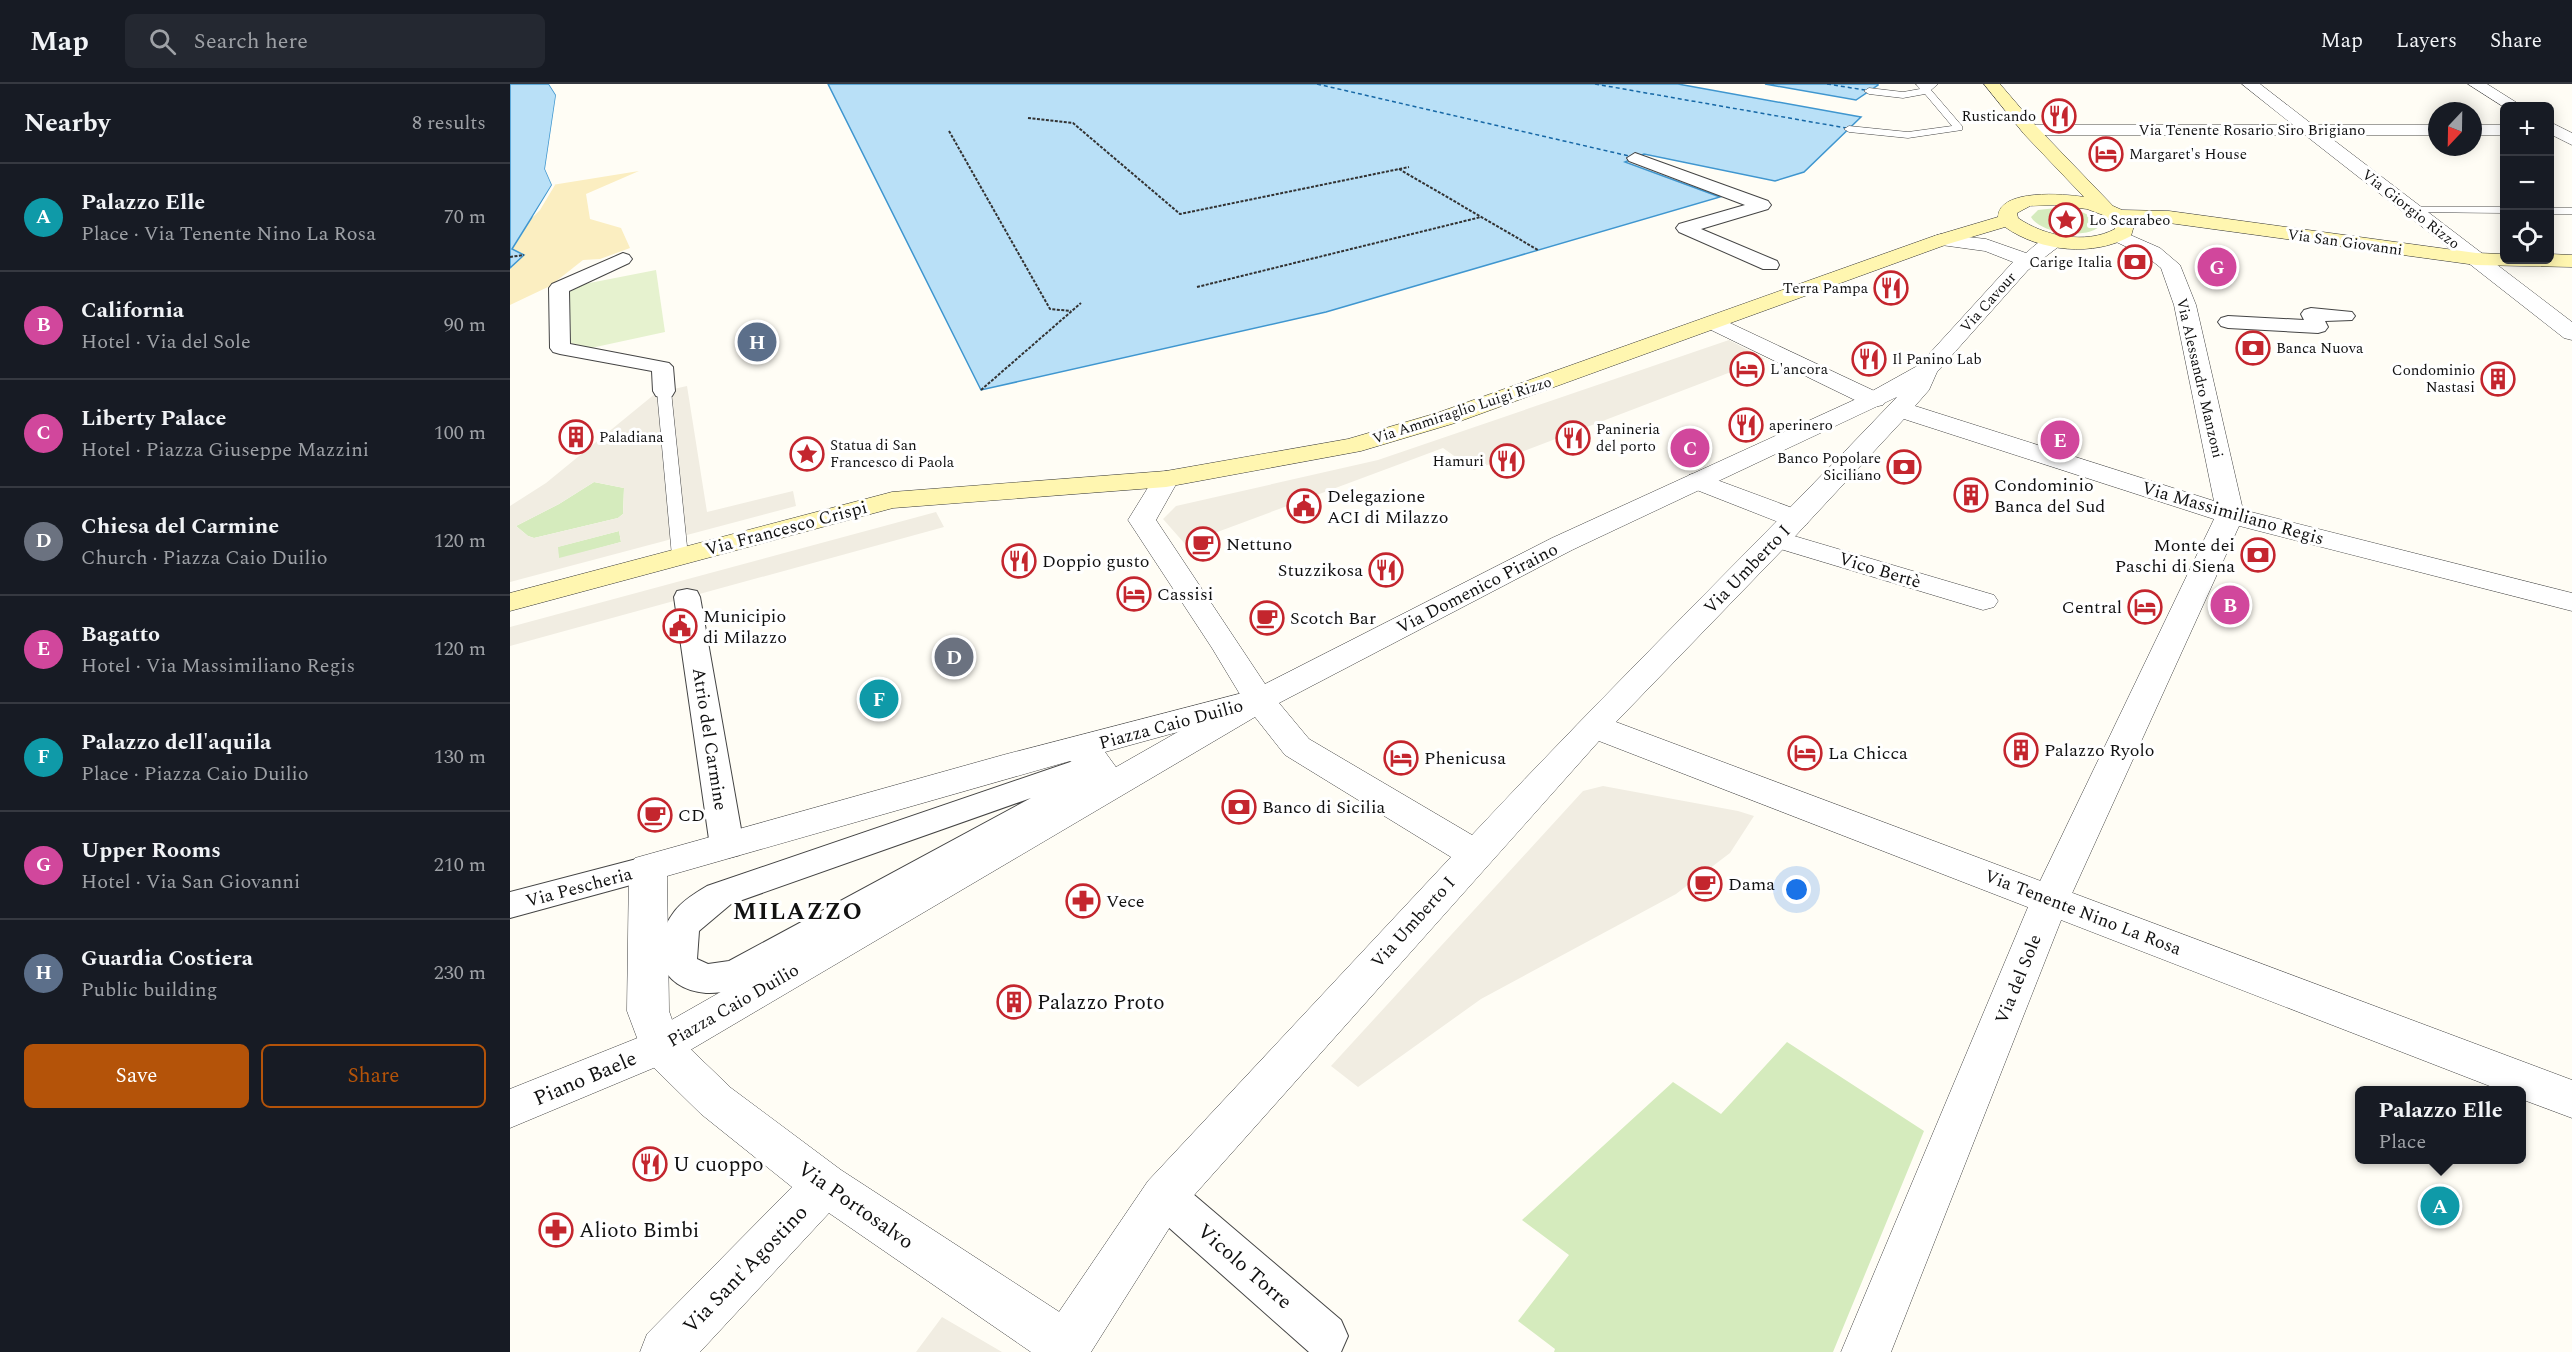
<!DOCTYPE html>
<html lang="en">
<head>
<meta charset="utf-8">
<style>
	:root { --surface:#171b24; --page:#242831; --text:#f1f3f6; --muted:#9ea1a6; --line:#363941; --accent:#b45309 }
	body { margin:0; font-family:Spectral,serif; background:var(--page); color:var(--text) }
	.controls { position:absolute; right:18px; top:18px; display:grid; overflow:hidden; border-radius:9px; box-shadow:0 3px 15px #0003 }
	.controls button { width:54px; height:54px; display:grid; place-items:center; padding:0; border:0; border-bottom:2px solid var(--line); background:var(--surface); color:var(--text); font:30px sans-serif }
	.compass { position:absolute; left:1918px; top:18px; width:54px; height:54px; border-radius:50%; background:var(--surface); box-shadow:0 3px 15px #0003; rotate:202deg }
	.you { position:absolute; left:1287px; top:806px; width:21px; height:21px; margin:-15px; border:4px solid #fff; border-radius:50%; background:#1a73e8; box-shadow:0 0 0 9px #1a73e833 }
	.badge { display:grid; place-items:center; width:39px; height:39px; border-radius:50%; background:var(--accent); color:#fff; font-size:20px; font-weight:700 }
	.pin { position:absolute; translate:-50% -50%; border:3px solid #fff; box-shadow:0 2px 6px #0006 }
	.popup { position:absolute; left:1845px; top:1002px; width:171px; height:78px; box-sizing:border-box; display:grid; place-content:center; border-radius:9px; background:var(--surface); filter:drop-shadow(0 2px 4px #0005); font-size:20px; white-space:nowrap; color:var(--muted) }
	.popup b { font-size:22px; color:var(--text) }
	.popup::after { content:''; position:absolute; left:50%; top:100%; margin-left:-12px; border:12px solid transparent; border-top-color:var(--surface) }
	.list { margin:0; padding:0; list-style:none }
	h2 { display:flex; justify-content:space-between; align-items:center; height:78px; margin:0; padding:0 24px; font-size:26px }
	h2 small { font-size:20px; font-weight:400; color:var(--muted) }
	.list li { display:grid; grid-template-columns:39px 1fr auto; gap:18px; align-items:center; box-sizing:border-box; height:108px; padding:0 24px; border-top:2px solid var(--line) }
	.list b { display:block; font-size:22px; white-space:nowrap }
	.list p { margin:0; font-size:20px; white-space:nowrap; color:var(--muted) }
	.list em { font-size:20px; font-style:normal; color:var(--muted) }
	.actions { display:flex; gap:12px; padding:18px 24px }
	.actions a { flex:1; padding:14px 0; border:2px solid var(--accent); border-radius:9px; text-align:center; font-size:21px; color:var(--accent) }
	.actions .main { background:var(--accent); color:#fff }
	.icon { flex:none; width:33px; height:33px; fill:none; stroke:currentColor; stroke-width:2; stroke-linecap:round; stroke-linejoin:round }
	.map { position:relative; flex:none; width:2062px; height:1268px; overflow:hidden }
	header { display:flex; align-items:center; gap:36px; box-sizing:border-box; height:84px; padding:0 30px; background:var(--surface); border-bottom:2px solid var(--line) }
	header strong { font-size:28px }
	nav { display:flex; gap:33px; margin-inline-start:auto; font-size:21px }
	.search { width:420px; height:54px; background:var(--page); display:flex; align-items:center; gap:15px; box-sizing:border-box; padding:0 21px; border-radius:9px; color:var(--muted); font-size:22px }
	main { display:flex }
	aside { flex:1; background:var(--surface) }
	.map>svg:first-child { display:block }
</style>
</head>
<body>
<header>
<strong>Map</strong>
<div class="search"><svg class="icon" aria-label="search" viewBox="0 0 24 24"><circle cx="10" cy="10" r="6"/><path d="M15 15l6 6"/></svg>Search here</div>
<nav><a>Map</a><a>Layers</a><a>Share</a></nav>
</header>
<main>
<aside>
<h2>Nearby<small>8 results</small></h2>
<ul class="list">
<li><span class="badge" style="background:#0f9aa8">A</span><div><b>Palazzo Elle</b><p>Place · Via Tenente Nino La Rosa</p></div><em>70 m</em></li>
<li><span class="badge" style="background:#d1479c">B</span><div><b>California</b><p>Hotel · Via del Sole</p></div><em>90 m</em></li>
<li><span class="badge" style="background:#d1479c">C</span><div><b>Liberty Palace</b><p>Hotel · Piazza Giuseppe Mazzini</p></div><em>100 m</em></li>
<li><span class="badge" style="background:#6b7280">D</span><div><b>Chiesa del Carmine</b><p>Church · Piazza Caio Duilio</p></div><em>120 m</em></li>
<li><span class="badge" style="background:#d1479c">E</span><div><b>Bagatto</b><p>Hotel · Via Massimiliano Regis</p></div><em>120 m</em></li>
<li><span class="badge" style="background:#0f9aa8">F</span><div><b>Palazzo dell'aquila</b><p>Place · Piazza Caio Duilio</p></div><em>130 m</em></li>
<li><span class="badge" style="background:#d1479c">G</span><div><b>Upper Rooms</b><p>Hotel · Via San Giovanni</p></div><em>210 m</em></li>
<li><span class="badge" style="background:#5c6f8a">H</span><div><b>Guardia Costiera</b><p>Public building</p></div><em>230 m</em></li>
</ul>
<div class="actions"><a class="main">Save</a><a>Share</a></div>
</aside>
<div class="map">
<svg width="2062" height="1268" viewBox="0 0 2062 1268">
	<rect width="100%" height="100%" fill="#fffdf5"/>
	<!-- green -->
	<path fill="#d5ebbd" d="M1546,124L1568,126L1590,137L1591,141C1579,156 1530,150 1521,133L1528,126Z
		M84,398L114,404L113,430L108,434L24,454L18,452L6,442L49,420Z
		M109,447L111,458L49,475L47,463Z
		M1277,958L1414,1047L1323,1268H1044L1045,1265L1008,1237L1059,1171L1012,1136L1163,998L1211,1030Z"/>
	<!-- sand -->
	<path fill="#fbeec1" d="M129,87L76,110L80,135L111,144L120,164L90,175L73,176L40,202L0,221V185L14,171L2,166L42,101Z"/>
	<!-- pitch -->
	<path fill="#e6f2cf" d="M146,186L155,248L81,264L61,259L59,203Z"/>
	<!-- plaza -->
	<path fill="#f1ede2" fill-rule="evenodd" d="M1219,256L1255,275L964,386L933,364L675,460L653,435L666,422L868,376Z
		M177,302L197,428L283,407L286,422L0,498V422L36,399L146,309ZM84,398L114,404L113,430L108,434L24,454L18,452L6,442L49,420ZM109,447L111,458L49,474L48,463Z
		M426,428L434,443L0,562V543Z
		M1093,702L1228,727L1244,732L1220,769L1166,810L971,915L848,1003L821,982L1073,707Z
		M432,1233L492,1268H406Z"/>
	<!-- water -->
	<path fill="#b9e0f7" stroke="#3f96cf" stroke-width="1.5" d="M0,0H39L46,11L35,85L42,101L2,165L14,171L0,184Z
		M318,0H1168L1351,33L1294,88L1265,97L1134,70L1115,78L1210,113L816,228L471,306Z
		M1255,0H1368V1L1346,16Z"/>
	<!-- pier -->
	<path fill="#fffdf5" d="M39,0H43L49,11L38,84L45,101L30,126L22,134L42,101L35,85L46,11Z"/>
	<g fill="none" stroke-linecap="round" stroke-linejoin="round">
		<!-- ferry -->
		<path stroke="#1768a6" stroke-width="1.5" stroke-dasharray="4 3" stroke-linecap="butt" d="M807,0L1119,72
			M1085,0L1336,44
			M1317,0L1355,6"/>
		<!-- service casing -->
		<g stroke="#444" stroke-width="1">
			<path id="service" d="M1406,0H1428L1421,6L1452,42V46L1398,54L1339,48L1334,45L1339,42L1398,48L1442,42L1415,10L1393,14L1359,10L1354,7L1359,4L1393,8L1410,5Z
				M1902,123H1994V129L1898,128V124Z
				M2040,124H2062V130H2040Z
				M154,303L161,307L178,472L170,477L162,472L147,307Z"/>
		</g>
		<!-- pedestrian casing -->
		<g stroke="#444" stroke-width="2">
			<path id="pedestrian" d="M1125,69L1258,117L1261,121L1258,125L1191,145L1267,177L1269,181L1267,185H1253L1169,148L1166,144L1169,140L1235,121L1119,77L1117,74Z
				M113,169L119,171L122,175L119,179L59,207L60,260L159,279L163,283L165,307L162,312L154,314L146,312L143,307L142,287L50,270L43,268L40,264L39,204L42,200Z
				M1801,224L1842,228L1845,232L1842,236L1815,237L1818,243L1815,247L1808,249L1718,244L1711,242L1708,238L1711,234L1718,232L1794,236L1791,230L1794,226Z
				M177,505L187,507L190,513L234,762L229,771L217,774L205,771L200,762L164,513L167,507Z
				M569,675C584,675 591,678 599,691L590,705L242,899C227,904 212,910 196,909C149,905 137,864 164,828C172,817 185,809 197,802ZM521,714L219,877L198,880L187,875L189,847L221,820Z
				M138,772L150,775L155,784L150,793L0,834V808Z
				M654,1093L669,1098L831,1236L838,1252L831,1268H799L639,1126L633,1112L639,1098Z"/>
		</g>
		<!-- minor casing -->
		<g stroke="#444" stroke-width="1">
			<path id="minor" d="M1205,232L1373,311L1376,316L1373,321L1364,323L1355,321L1197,244L1194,239L1197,234Z
				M1188,389L1296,429L1300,435L1296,441L1286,443L1276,441L1179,403L1175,397L1179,391Z
				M1720,423L1730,425L1734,431L1559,816L1381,1268H1331L1521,816L1706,431L1710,425Z
				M1267,447L1484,511L1488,517L1484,523L1473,526L1257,461L1253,455L1257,449Z
				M744,606L755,610L760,617L755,624L595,668L611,690L600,718L588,721L576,718L570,709L576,691L569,682L560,677L157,792L159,927L168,953L221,1004L331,1086L574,1244L581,1262L579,1268H521L319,1129L190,1268H130L137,1250L282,1103L191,1030L135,975L117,927L119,784L125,774L493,671Z"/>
		</g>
		<!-- tertiary casing -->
		<g stroke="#444" stroke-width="1">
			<path id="tertiary" d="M1732,0H1750L1803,41H1927V51H1817L2062,238V256L2054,254L1795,51H1520L1512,46L1520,41H1783Z
				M1958,0H1977L2012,22L1994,23Z
				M2040,38L2062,49V61L2040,50Z
				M1963,41H1994V51H1963Z
				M1609,146L1650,164L1670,181L1686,221L1733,426L2062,509V527L1710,437L1394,335L1277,461L1106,638L2062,996V1034L2011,1015V1006H1990L1089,657L670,1127L581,1268H527L534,1250L638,1097L941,773L775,671L745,633L165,975L0,1044V1005L135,951L731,612L702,564L618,436L647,389L656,387L665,389L669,395L646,436L755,600L1042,454L1355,311L1409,281L1503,178L1475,167L1424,160L1421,156L1424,152L1431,150L1476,155L1516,169C1527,160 1537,148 1552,152L1555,156L1552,160L1518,186L1427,288L1419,306L1405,322L1704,417L1664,221L1651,184L1636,172L1602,156L1599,152L1602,148ZM1387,313C1247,460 1101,602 962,751L799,655L769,619L1062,466Z"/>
		</g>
		<!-- secondary casing -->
		<g stroke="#333" stroke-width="1">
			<path id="secondary" d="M1474,0H1490L1526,42L1603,122L1612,126L1659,127L1966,169L1994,170V176H2040V170L2062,171V183L1966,181L1659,139L1625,138L1621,152C1584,173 1530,168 1495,143L1438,160L945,339L851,367L656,403L383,424L0,527V509L382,408L656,387L838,355L927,329L1424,152L1488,133C1489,104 1555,110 1574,113L1514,50ZM1545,121L1577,125L1593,131L1605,140V145C1575,161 1534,152 1508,134L1507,129L1520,122Z"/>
		</g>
		<!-- path -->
		<path stroke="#333" stroke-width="2" stroke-dasharray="3 1.5" stroke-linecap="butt" d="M518,34L563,39L670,130L899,83
			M439,47L540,225L561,227
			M889,85L1028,166
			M0,173L14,171
			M687,203L971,133
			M471,306L571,219"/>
		<!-- service -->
		<use href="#service" fill="#fff" fill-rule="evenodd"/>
		<!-- pedestrian -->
		<use href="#pedestrian" fill="#fff" fill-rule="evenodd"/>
		<!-- minor -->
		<use href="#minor" fill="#fff" fill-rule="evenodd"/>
		<!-- tertiary -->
		<use href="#tertiary" fill="#fff" fill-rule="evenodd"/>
		<!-- secondary -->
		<use href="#secondary" fill="#fff6b0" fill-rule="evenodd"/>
	</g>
	<!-- icons -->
	<defs>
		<g id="restaurant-ring" transform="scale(1.725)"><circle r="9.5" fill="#fff" stroke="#c4262e" stroke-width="1.5"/><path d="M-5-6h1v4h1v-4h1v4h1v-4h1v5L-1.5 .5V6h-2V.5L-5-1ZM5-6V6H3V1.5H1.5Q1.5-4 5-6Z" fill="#c4262e"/></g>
		<g id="hotel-ring" transform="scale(1.725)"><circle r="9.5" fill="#fff" stroke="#c4262e" stroke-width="1.5"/><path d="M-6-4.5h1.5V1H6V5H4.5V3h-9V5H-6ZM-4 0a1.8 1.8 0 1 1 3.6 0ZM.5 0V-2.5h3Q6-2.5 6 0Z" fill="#c4262e"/></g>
		<g id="sight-ring" transform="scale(1.725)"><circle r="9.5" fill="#fff" stroke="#c4262e" stroke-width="1.5"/><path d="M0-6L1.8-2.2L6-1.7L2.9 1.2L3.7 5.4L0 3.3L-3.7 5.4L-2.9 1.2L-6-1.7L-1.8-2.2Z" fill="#c4262e"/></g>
		<g id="bank-ring" transform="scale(1.725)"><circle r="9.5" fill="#fff" stroke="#c4262e" stroke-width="1.5"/><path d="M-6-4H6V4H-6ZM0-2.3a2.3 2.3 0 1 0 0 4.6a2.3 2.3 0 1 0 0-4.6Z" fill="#c4262e"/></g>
		<g id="building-ring" transform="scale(1.725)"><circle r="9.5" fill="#fff" stroke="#c4262e" stroke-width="1.5"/><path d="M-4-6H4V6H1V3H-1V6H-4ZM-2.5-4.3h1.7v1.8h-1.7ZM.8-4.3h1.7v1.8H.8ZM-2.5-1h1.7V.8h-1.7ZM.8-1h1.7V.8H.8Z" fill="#c4262e"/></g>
		<g id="civic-ring" transform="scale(1.725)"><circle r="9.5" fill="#fff" stroke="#c4262e" stroke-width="1.5"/><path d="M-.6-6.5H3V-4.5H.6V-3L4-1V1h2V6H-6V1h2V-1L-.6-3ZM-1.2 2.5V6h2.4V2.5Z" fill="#c4262e"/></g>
		<g id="cafe-ring" transform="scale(1.725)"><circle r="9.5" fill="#fff" stroke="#c4262e" stroke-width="1.5"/><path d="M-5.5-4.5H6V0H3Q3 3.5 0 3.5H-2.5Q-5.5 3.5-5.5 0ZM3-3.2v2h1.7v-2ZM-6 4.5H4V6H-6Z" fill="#c4262e"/></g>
		<g id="pharmacy-ring" transform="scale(1.725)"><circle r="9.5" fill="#fff" stroke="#c4262e" stroke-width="1.5"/><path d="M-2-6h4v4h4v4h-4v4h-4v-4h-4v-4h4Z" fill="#c4262e"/></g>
	</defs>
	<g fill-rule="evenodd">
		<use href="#restaurant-ring" x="1549" y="32"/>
		<use href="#hotel-ring" x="1596" y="70"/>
		<use href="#sight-ring" x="1556" y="136"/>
		<use href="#bank-ring" x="1625" y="178"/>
		<use href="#restaurant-ring" x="1381" y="204"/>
		<use href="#bank-ring" x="1743" y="264"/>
		<use href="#restaurant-ring" x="1359" y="275"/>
		<use href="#hotel-ring" x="1237" y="285"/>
		<use href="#building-ring" x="1988" y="295"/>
		<use href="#restaurant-ring" x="1236" y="341"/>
		<use href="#building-ring" x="66" y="353"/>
		<use href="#restaurant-ring" x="1063" y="354"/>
		<use href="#sight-ring" x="297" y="370"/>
		<use href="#restaurant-ring" x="997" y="377"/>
		<use href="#bank-ring" x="1394" y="383"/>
		<use href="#building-ring" x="1461" y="411"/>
		<use href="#civic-ring" x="794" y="422"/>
		<use href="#cafe-ring" x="693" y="460"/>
		<use href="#bank-ring" x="1748" y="471"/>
		<use href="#restaurant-ring" x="509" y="477"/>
		<use href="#restaurant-ring" x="876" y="486"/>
		<use href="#hotel-ring" x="624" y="510"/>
		<use href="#hotel-ring" x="1635" y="523"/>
		<use href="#cafe-ring" x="757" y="534"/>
		<use href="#civic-ring" x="170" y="542"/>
		<use href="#building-ring" x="1511" y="666"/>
		<use href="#hotel-ring" x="1295" y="669"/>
		<use href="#hotel-ring" x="891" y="674"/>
		<use href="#bank-ring" x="729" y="723"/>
		<use href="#cafe-ring" x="145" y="731"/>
		<use href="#cafe-ring" x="1195" y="800"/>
		<use href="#pharmacy-ring" x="573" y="817"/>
		<use href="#building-ring" x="504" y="918"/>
		<use href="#restaurant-ring" x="140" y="1080"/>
		<use href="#pharmacy-ring" x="46" y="1146"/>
	</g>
	<g text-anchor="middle" stroke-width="6" stroke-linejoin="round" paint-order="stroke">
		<!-- far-poi labels -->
		<g font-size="15" fill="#111" stroke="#fff" text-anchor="start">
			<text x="1526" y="37" text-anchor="end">Rusticando</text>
			<text x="1619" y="75">Margaret's House</text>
			<text x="1579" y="141">Lo Scarabeo</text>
			<text x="1602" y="183" text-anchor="end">Carige Italia</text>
			<text x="1358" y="209" text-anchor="end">Terra Pampa</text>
			<text x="1766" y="269">Banca Nuova</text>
			<text x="1382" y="280">Il Panino Lab</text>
			<text x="1260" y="290">L'ancora</text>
			<text x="1965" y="291" text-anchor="end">Condominio<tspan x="1965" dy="17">Nastasi</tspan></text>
			<text x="1259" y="346">aperinero</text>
			<text x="1086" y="350">Panineria<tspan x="1086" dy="17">del porto</tspan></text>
			<text x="89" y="358">Paladiana</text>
			<text x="320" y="366">Statua di San<tspan x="320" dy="17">Francesco di Paola</tspan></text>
			<text x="1371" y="379" text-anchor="end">Banco Popolare<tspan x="1371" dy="17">Siciliano</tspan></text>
			<text x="974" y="382" text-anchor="end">Hamuri</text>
		</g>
		<!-- far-street labels -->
		<g font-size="15" fill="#111" stroke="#fff">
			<text x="1742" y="51">Via Tenente Rosario Siro Brigiano</text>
			<text transform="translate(1901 125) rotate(38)" y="5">Via Giorgio Rizzo</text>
			<text transform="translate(1835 158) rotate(8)" y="5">Via San Giovanni</text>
			<text transform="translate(1478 218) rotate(-48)" y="5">Via Cavour</text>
			<text transform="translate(1690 294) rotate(77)" y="5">Via Alessandro Manzoni</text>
			<text transform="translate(952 326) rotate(-18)" y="5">Via Ammiraglio Luigi Rizzo</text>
		</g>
		<!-- poi labels -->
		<g font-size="18" fill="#111" stroke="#fff" text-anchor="start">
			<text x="1484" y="407">Condominio<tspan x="1484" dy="21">Banca del Sud</tspan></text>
			<text x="817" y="418">Delegazione<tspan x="817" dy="21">ACI di Milazzo</tspan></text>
			<text x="716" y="466">Nettuno</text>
			<text x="1725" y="467" text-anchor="end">Monte dei<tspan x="1725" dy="21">Paschi di Siena</tspan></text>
			<text x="532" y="483">Doppio gusto</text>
			<text x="853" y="492" text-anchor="end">Stuzzikosa</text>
			<text x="647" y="516">Cassisi</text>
			<text x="1612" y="529" text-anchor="end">Central</text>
			<text x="193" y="538">Municipio<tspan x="193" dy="21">di Milazzo</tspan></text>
			<text x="780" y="540">Scotch Bar</text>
			<text x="1534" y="672">Palazzo Ryolo</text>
			<text x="1318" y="675">La Chicca</text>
			<text x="914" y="680">Phenicusa</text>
			<text x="752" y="729">Banco di Sicilia</text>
			<text x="168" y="737">CD</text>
			<text x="1218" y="806">Dama</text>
			<text x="596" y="823">Vece</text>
		</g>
		<!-- street labels -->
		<g font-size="18" fill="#111" stroke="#fff">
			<text transform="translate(1723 429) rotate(16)" y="6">Via Massimiliano Regis</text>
			<text transform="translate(276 444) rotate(-15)" y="6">Via Francesco Crispi</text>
			<text transform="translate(1237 485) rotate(-46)" y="6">Via Umberto I</text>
			<text transform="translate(1370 486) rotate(17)" y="6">Vico Bertè</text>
			<text transform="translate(967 504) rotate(-27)" y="6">Via Domenico Piraino</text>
			<text transform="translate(661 640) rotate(-15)" y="6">Piazza Caio Duilio</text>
			<text transform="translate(200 655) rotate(81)" y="6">Atrio del Carmine</text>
			<text transform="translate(69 803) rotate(-15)" y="6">Via Pescheria</text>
			<text transform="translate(1573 828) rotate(21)" y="6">Via Tenente Nino La Rosa</text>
			<text transform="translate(903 838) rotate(-48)" y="6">Via Umberto I</text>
			<text transform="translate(1508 895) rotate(-68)" y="6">Via del Sole</text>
			<text transform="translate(223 921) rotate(-30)" y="6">Piazza Caio Duilio</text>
		</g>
		<!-- near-poi labels -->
		<g font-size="21" fill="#111" stroke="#fff" text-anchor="start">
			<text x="527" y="925">Palazzo Proto</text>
			<text x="163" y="1087">U cuoppo</text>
			<text x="69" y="1153">Alioto Bimbi</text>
		</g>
		<!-- near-street labels -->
		<g font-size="21" fill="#111" stroke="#fff">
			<text transform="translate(75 994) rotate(-23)" y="7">Piano Baele</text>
			<text transform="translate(346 1121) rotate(35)" y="7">Via Portosalvo</text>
			<text transform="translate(735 1182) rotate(41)" y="7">Vicolo Torre</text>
			<text transform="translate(235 1185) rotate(-46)" y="7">Via Sant'Agostino</text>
		</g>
		<!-- district labels -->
		<g font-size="24" font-weight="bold" letter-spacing="1.5" fill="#111" stroke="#fff">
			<text x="288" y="835">MILAZZO</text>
		</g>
	</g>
</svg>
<div class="controls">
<button>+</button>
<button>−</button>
<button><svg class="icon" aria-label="locate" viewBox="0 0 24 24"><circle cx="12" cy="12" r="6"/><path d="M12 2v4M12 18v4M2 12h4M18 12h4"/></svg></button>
</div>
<svg class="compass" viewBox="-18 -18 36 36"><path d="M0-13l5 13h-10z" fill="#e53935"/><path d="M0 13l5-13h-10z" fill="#9ea1a6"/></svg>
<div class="you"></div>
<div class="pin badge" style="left:1930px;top:1122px;background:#0f9aa8">A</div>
<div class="popup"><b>Palazzo Elle</b>Place</div>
<div class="pin badge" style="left:1720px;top:521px;background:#d1479c">B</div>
<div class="pin badge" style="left:1180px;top:364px;background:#d1479c">C</div>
<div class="pin badge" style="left:444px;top:573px;background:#6b7280">D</div>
<div class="pin badge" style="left:1550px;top:356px;background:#d1479c">E</div>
<div class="pin badge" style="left:369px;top:615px;background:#0f9aa8">F</div>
<div class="pin badge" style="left:1707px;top:183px;background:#d1479c">G</div>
<div class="pin badge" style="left:247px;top:258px;background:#5c6f8a">H</div>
</div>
</main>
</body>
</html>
